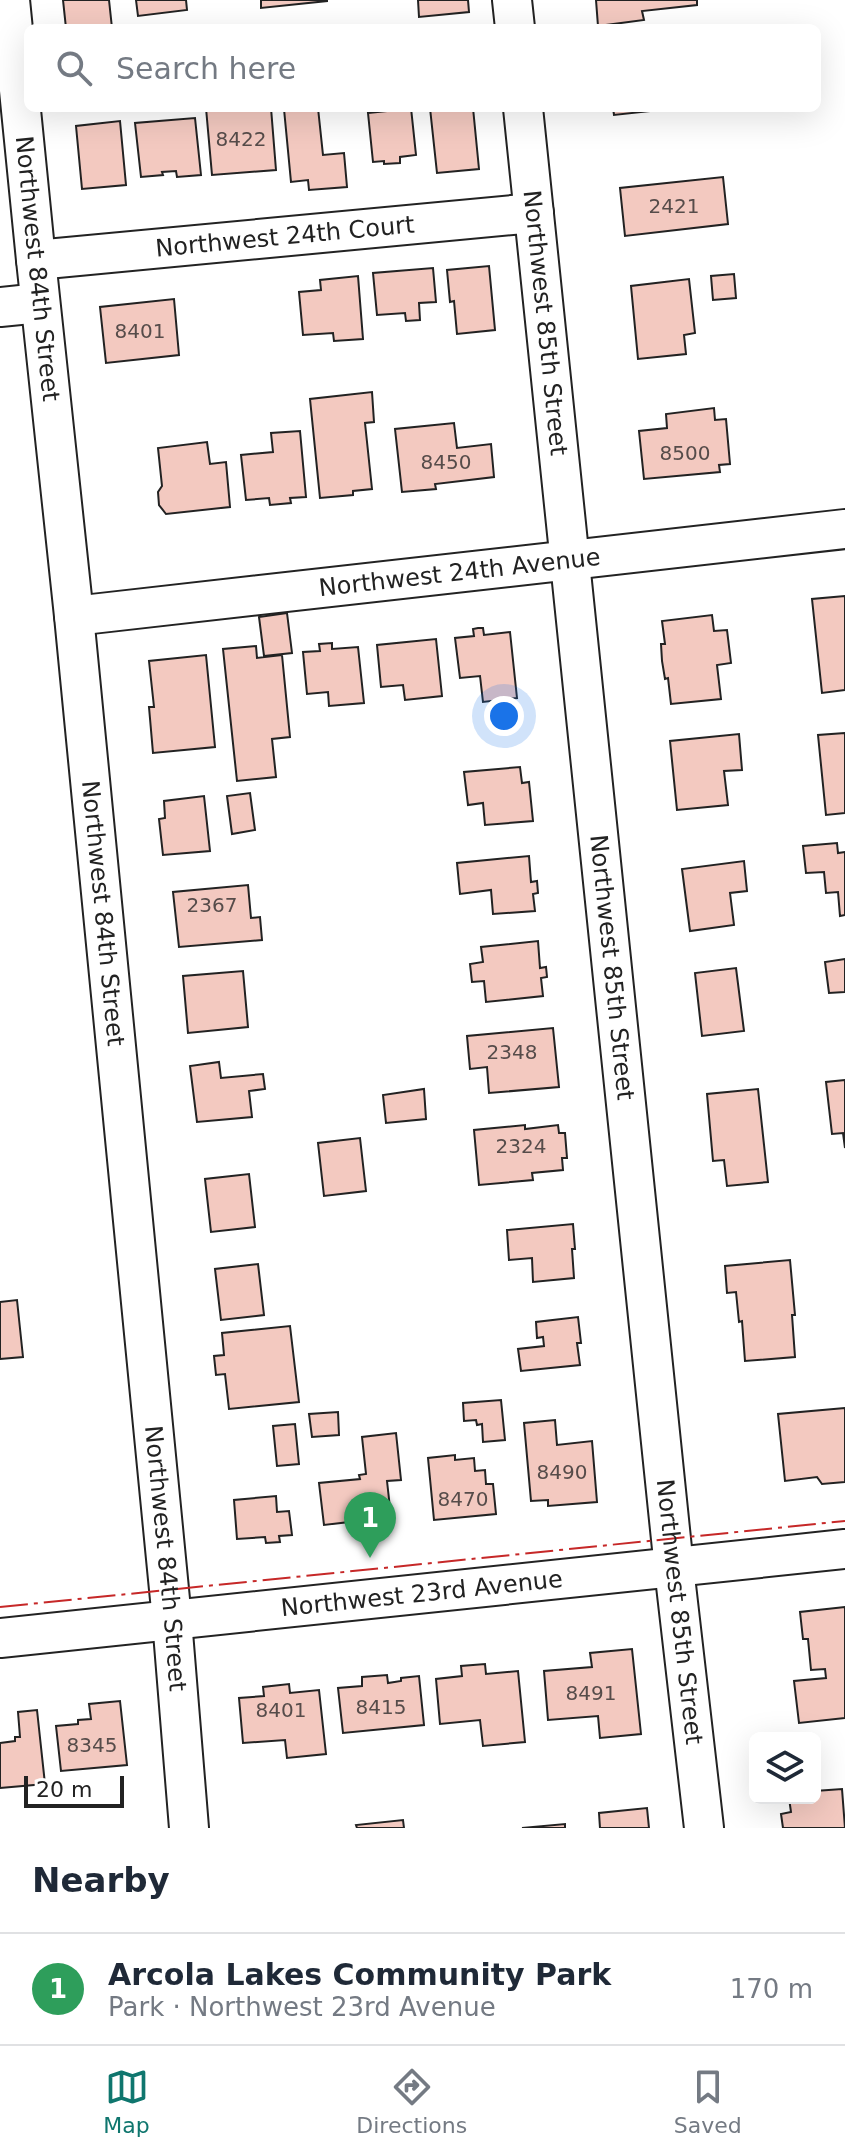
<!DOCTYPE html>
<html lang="en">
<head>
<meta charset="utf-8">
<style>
	:root { --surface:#fff; --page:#f6f6f7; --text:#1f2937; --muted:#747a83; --line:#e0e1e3; --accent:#0f766e }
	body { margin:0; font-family:"DejaVu Sans",sans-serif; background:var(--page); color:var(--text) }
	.controls { position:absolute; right:24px; bottom:24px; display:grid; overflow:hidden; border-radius:12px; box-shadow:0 8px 32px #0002 }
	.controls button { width:72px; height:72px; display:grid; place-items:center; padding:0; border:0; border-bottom:2px solid var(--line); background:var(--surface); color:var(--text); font:40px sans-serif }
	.scale { position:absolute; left:24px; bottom:20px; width:100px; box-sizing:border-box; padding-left:8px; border:4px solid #222; border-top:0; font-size:22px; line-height:28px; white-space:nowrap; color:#222; -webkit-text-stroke:6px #fff; paint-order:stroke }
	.you { position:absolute; left:504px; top:716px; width:28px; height:28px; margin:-20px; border:6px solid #fff; border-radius:50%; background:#1a73e8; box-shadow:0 0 0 12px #1a73e833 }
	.badge { display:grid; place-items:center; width:52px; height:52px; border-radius:50%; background:var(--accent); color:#fff; font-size:26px; font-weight:700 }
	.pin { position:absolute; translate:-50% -66px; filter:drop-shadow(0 2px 4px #0008) }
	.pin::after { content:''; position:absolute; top:42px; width:28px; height:24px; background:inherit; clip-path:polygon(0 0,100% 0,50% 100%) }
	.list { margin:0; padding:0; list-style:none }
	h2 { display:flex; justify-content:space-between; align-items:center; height:104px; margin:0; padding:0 32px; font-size:34px }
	h2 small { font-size:26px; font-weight:400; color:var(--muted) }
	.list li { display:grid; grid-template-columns:52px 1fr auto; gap:24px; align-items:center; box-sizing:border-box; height:112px; padding:0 32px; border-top:2px solid var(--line) }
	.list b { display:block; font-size:30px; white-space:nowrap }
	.list p { margin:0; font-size:26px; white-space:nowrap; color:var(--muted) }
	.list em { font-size:26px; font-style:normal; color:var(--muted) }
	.icon { flex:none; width:44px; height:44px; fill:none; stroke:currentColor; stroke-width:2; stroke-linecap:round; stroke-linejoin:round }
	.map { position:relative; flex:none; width:845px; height:1828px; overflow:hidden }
	.search { position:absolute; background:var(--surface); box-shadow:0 8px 32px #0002; left:24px; right:24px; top:24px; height:88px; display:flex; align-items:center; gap:20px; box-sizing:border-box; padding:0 28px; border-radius:12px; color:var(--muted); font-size:30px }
	.sheet { height:216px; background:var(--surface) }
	nav { display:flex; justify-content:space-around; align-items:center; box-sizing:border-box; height:112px; border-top:2px solid var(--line); background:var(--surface); font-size:22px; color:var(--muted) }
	nav a { display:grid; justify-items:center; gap:4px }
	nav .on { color:var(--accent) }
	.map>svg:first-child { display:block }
</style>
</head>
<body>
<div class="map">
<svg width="845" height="1828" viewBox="0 0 845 1828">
	<rect width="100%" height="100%" fill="#fff"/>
	<!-- building -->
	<path fill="#f3c9c0" stroke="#222" stroke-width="2" d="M63,0H109L112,28H66Z
		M136,0H186L187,10L138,16Z
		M261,0H327V1L261,8Z
		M418,0H468L469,12L419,17Z
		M596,0H697V5L642,11L644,20L598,26Z
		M206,108H271L276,170L212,175Z
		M318,108L323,155L344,153L347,187L309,190L308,180L291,182L284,109Z
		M396,108H411L416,155L400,157V163L384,164V161L373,162L368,113L396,110Z
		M430,108H473L479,169L437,173Z
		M613,108H678L614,115Z
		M195,118L201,175L177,177L176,171L162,172L163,175L141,177L135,123Z
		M120,121L126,185L82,189L76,126Z
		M723,177L728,224L625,236L620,188Z
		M489,266L495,330L457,334L454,301L450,302L447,270Z
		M433,268L436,302L419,303L420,320L406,321L405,313L377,315L373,273Z
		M734,274L736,298L713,300L711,276Z
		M358,276L363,339L334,341L333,333L303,335L299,292L321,290L320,280Z
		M689,279L695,333L684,335L686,354L638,359L631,286Z
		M174,299L179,355L106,363L100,307Z
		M372,392L374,422L365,423L372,489L353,491V495L320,498L310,399Z
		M714,408L715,420L726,419L730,464L719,465L720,472L644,479L639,431L667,428L666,414Z
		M454,423L457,448L491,444L494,477L435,484L436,489L402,492L395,429Z
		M300,431L306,497L290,498L291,503L270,505L269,498L246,500L241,455L273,452L271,433Z
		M207,442L210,464L226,462L230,507L166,514L159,505L158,492L162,486L158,448Z
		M845,596V690L822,693L812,599Z
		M287,613L292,653L264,656L259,617Z
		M712,615L714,631L727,630L731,663L717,665L721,699L671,704L668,678L665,679L662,661L661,644H665L662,621Z
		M478,628H483L484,635L510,632L517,698L483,702L480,676L460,678L455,638L474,636L473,629Z
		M436,639L442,696L405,700L403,685L381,687L377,645Z
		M332,643V649L358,647L364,703L329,706L328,692L307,694L303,652L320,651L319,644Z
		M256,646L257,658L282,655L290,737L272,739L276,777L237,781L223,649Z
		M206,655L215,747L153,753L149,707H154L149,661Z
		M845,733V813L826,815L818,735Z
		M739,734L742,770L724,771L728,805L677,810L670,741Z
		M520,767L522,783L529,782L533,821L485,825L483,803L468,805L464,772Z
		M250,793L255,830L232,834L227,796Z
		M204,796L210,851L163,855L159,819L165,818L164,801Z
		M837,843L838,853L845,852V915L840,916L838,892L826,893L824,872L806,873L803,846Z
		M529,856L531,882L537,881L538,893L533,894L535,911L493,914L491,890L460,894L457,863Z
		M744,861L747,891L730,893L734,925L690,931L682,869Z
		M248,885L251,918L260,917L262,940L179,947L173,892Z
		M538,941L540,968L546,967L547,977L541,978L543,996L486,1002L484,981L472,982L470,964L483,962L481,947Z
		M845,959V992L829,993L825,962Z
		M736,968L744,1031L702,1036L695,973Z
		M243,971L248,1027L188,1033L183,976Z
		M553,1028L559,1087L489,1093L487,1067L470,1069L467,1036Z
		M219,1062L221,1078L263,1074L265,1089L249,1091L252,1117L197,1122L190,1066Z
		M845,1080V1148L843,1133L832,1134L826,1082Z
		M424,1089L426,1119L386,1123L383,1095Z
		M758,1089L768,1182L727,1186L724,1160L713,1161L707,1094Z
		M525,1125V1129L558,1125L559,1133H565L567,1158H562L563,1170L532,1173L533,1180L479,1185L474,1130Z
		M360,1138L366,1191L324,1196L318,1143Z
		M249,1174L255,1227L211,1232L205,1179Z
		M573,1224L575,1249H572L574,1278L533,1282L532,1258L509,1260L507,1230Z
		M790,1260L795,1315H792L795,1357L745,1361L742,1321L739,1322L736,1292L727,1293L725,1266Z
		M258,1264L264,1315L221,1320L215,1269Z
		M17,1300L23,1357L0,1359V1302Z
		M578,1317L581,1343H577L580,1365L521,1371L518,1349L544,1346L543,1337L537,1338L536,1322Z
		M290,1326L299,1402L229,1409L225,1374L216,1375L214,1356L224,1355L222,1333Z
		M501,1400L505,1440L483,1442L482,1424L477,1425L476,1420L464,1421L463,1403Z
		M845,1408V1482L822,1484L817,1477L785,1481L778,1414Z
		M338,1412L339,1435L312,1437L309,1414Z
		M555,1420L557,1445L592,1441L597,1502L548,1506V1500L531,1501L524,1423Z
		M295,1424L299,1464L277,1466L273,1426Z
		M396,1433L401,1480L387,1481L391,1517L324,1525L319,1483L360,1479L359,1475L366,1474L362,1437Z
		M455,1455V1460L474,1458L475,1471L485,1470L486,1484H493L496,1514L434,1520L428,1458Z
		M276,1496L277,1512L289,1511L292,1535L279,1536L280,1542L266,1543L265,1537L237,1539L234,1500Z
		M845,1607V1718L799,1723L794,1681L826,1678L825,1669L811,1670L808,1639H803L800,1612Z
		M632,1649L641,1734L600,1738L598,1716L548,1720L544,1671L592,1667L590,1653Z
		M485,1664L486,1674L518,1671L525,1742L483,1746L480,1720L440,1724L436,1679L462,1676L461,1666Z
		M387,1675L388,1683L401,1681V1678L419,1676L424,1725L343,1733L338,1688L362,1686V1677Z
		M289,1684L290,1693L319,1690L326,1754L287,1758L285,1740L243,1743L239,1698L264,1696L263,1687Z
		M120,1701L127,1765L61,1771L56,1726L78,1724V1720L91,1719L89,1704Z
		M37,1710L45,1784L0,1788V1743L15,1741V1737H20L18,1712Z
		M842,1789L845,1828H783L781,1814L791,1812L789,1798H815V1791Z
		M647,1808L649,1828H600L599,1813Z
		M403,1820L404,1828H357L356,1825Z
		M565,1824V1828H522Z"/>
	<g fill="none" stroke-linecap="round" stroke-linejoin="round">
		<!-- minor casing -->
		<g stroke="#222" stroke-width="42">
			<g id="minor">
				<path id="s1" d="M10,0L36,260L74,616L172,1620L189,1828"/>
				<path d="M512,0L515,28"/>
				<path id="s2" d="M523,108L674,1568L704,1828"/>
				<path id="s3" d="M36,260L534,213"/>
				<path d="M0,307L40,303"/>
				<path id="s4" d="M74,616L845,529"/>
				<path id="s5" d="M0,1638L845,1549"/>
			</g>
		</g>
		<!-- minor -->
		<use href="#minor" stroke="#fff" stroke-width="38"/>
		<!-- power -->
		<path stroke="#c62828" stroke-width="2" stroke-dasharray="28 6 4 6" stroke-linecap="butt" d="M0,1607L845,1521"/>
	</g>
	<g text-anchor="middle" stroke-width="6" stroke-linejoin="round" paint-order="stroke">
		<!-- number labels -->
		<g font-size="20" fill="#564c4a">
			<text x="241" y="146">8422</text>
			<text x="674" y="213">2421</text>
			<text x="140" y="338">8401</text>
			<text x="685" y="460">8500</text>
			<text x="446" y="469">8450</text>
			<text x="212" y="912">2367</text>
			<text x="512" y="1059">2348</text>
			<text x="521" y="1153">2324</text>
			<text x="562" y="1479">8490</text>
			<text x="463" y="1506">8470</text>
			<text x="591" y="1700">8491</text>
			<text x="381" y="1714">8415</text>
			<text x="281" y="1717">8401</text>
			<text x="92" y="1752">8345</text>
		</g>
		<!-- street labels -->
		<g font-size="24" fill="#222" stroke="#fff">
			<text dy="8" stroke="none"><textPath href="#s3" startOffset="250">Northwest 24th Court</textPath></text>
			<text dy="8" stroke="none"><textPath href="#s1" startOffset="270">Northwest 84th Street</textPath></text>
			<text dy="8" stroke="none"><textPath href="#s2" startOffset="216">Northwest 85th Street</textPath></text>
			<text dy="8" stroke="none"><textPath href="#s4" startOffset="388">Northwest 24th Avenue</textPath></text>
			<text dy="8" stroke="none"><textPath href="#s1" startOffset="918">Northwest 84th Street</textPath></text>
			<text dy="8" stroke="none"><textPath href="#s2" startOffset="864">Northwest 85th Street</textPath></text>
			<text dy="8" stroke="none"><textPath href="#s1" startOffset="1566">Northwest 84th Street</textPath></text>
			<text dy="8" stroke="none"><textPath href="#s5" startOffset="424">Northwest 23rd Avenue</textPath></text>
			<text dy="8" stroke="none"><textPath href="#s2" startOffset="1512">Northwest 85th Street</textPath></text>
		</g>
	</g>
</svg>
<div class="controls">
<button><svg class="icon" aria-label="layers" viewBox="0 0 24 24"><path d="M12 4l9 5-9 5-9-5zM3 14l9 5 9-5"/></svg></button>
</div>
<div class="scale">20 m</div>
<div class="you"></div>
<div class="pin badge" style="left:370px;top:1558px;background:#2e9e5b">1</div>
<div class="search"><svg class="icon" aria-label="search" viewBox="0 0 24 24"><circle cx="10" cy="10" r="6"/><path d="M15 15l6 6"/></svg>Search here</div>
</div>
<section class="sheet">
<h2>Nearby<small></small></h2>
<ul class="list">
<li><span class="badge" style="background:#2e9e5b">1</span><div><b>Arcola Lakes Community Park</b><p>Park · Northwest 23rd Avenue</p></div><em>170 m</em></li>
</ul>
</section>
<nav>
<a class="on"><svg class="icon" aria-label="map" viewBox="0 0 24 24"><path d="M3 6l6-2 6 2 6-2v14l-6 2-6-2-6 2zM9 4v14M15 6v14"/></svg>Map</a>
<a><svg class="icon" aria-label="directions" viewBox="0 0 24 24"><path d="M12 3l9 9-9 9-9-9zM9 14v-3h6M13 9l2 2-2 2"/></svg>Directions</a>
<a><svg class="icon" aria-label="saved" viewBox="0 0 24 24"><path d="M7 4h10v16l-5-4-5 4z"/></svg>Saved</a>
</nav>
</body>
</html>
